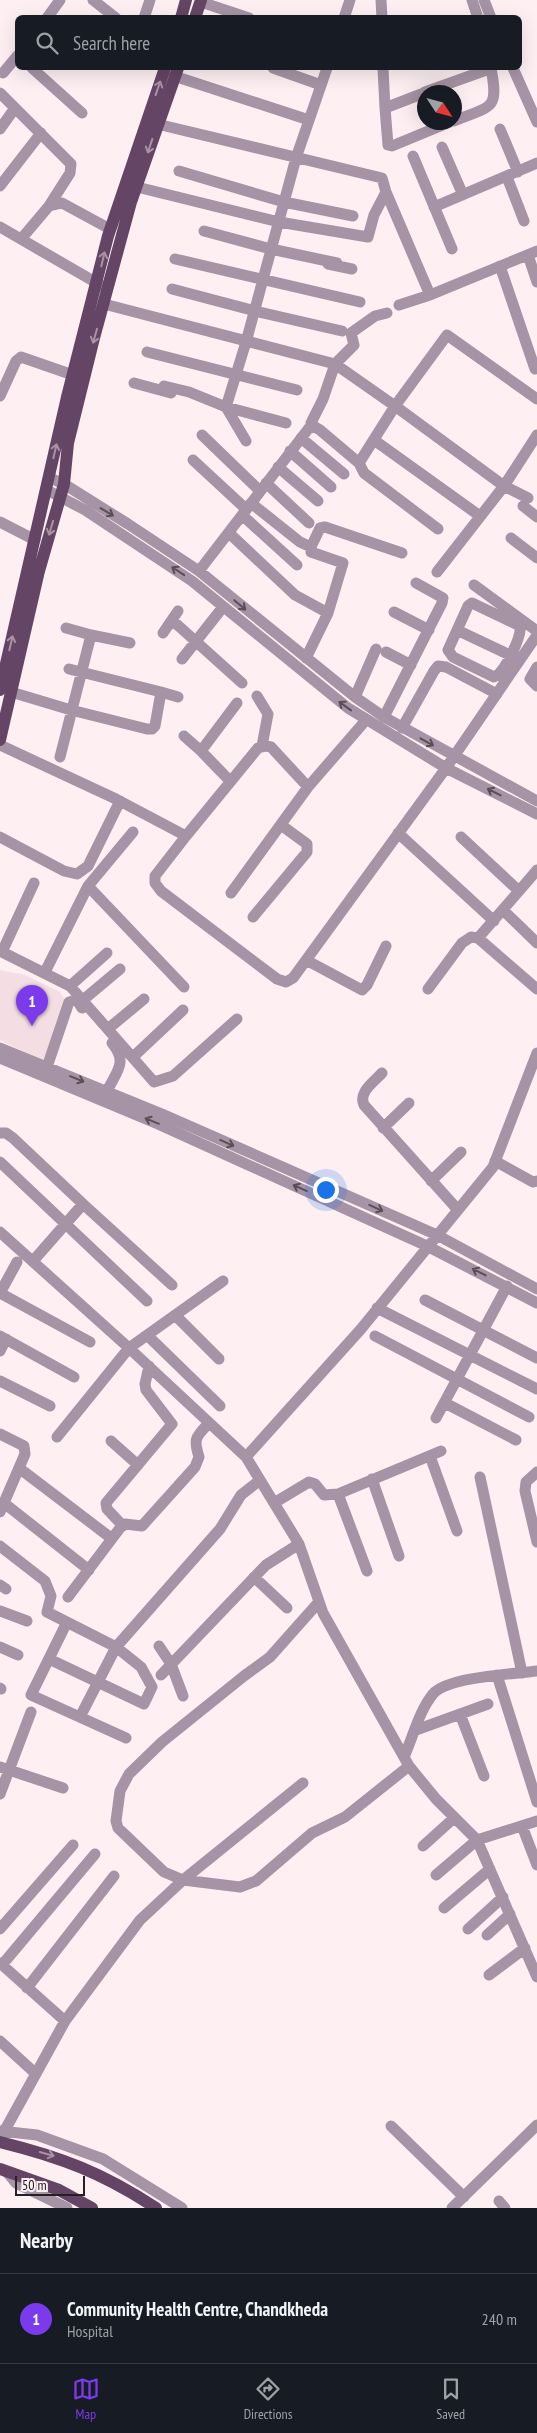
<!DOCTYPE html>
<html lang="en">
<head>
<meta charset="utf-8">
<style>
	:root { --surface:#171b24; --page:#242831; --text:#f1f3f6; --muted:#9ea1a6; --line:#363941; --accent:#7c3aed }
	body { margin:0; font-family:"PT Sans Narrow",sans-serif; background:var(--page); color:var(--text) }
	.compass { position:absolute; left:417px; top:85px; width:45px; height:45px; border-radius:50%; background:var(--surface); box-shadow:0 5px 20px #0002; rotate:126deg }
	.scale { position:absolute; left:15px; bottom:12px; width:70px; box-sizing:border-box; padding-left:5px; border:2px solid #252021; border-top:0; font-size:14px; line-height:18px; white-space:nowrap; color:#252021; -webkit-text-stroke:4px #fdeff2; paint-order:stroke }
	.you { position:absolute; left:325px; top:1189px; width:18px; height:18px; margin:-12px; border:4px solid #fff; border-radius:50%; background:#1a73e8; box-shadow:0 0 0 8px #1a73e833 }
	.badge { display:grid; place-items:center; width:32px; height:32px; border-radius:50%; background:var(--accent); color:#fff; font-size:16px; font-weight:700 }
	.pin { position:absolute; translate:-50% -41px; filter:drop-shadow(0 1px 2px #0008) }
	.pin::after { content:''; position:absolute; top:26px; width:18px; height:15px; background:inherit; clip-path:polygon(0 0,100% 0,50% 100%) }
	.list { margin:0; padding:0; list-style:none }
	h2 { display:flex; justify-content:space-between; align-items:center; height:65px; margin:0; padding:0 20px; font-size:21px }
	h2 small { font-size:16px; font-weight:400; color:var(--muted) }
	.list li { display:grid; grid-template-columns:32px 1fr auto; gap:15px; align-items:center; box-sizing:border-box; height:90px; padding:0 20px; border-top:1px solid var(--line) }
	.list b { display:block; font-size:19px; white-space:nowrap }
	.list p { margin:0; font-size:16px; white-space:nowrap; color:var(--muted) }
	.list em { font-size:16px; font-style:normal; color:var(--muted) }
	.icon { flex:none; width:28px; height:28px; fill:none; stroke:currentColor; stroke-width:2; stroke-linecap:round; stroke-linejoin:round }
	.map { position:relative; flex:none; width:537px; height:2208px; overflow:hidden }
	.search { position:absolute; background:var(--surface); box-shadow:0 5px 20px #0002; left:15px; right:15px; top:15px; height:55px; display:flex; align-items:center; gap:12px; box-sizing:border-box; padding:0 18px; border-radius:8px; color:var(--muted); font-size:19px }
	.sheet { height:155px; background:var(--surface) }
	nav { display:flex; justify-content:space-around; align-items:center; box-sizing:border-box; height:70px; border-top:1px solid var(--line); background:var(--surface); font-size:14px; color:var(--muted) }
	nav a { display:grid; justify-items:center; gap:2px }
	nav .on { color:var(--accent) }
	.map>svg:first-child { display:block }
</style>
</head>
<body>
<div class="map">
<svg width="537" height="2208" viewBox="0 0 537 2208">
	<rect width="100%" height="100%" fill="#fdeff2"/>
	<!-- built -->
	<path fill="#f4dee3" d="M0,970L25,975L60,992L72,1011L42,1061L0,1040Z"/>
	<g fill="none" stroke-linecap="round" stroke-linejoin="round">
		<!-- minor -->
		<path stroke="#a693a5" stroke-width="11" d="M93,0L116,18
			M381,0L382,18
			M472,0L478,18
			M484,0L491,18
			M201,2L249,18
			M47,18L60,0
			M144,18L150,0
			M344,18L350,0
			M32,68L82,113
			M273,68L321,85
			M383,68L385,108
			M513,68L537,122
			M3,73L18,55
			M174,76L309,120
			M425,92L492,68
			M0,93L71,164L70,173L49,206
			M424,93L385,108L388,145L392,146L450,122
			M454,121C492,105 499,111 491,68
			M0,129L15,108
			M500,129L518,172
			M442,147L463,195
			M413,156L452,249
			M179,171L284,202L353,216
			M507,177L524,221
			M0,186L41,133
			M137,187L279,222L368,237L374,215L386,192L382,178L157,124
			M386,192L430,295
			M434,207L537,163
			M0,227L102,286
			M204,231L271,249L337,263
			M22,238L49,206L62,203L110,229
			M528,255L537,282
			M175,259L360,302
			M328,264L352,269
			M500,266L535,369
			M172,289L255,311L342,331
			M104,304L335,364L395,406L447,335L537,399
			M399,305L430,295L537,251
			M147,352L297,390
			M134,383L171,393
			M164,386L189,392L226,407L246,441
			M0,396L16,361L21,357L73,375
			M286,423L226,407L246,342L296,158L327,68
			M311,423L323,399L335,364L354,345L351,333L375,316L387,313
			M202,435L260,491
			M301,438L344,474
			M374,440L480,516
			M290,451L331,487
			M193,460L246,509
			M359,463L364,473L438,529
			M278,467L318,501
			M50,478L64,484L128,524L199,571L355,697L384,717L537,801
			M266,483L309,523
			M47,490L85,510L192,581L348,708L446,768L537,814
			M528,498L504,486L537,435
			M251,503L300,542L311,547
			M523,506L537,517
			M242,515L297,565
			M0,522L35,540
			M229,533L295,595L328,613
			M511,538L537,558
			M199,571L309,428L315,427L320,430L359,463L395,406L504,486L437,572
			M474,585L537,631
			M472,603L520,626C522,637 504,673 494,677L453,657L448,650L468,606Z
			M394,612L429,630
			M172,620L242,683
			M66,628L91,635
			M457,630L516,658
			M163,633L178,611
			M386,652L411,665
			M306,658L328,613L343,563L311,552V547L320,528L325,527L402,553
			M182,659L223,607
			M537,667L530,679L537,686
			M11,692L71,710L147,729H152L155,726L161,692L69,669
			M161,692L178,697
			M257,696L268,714L262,746
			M355,697L376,649
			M384,717L442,603L443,598L416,583
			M402,728L434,671L438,666L446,667L497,694
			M184,736L201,751
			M0,745L116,799L186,836L155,876V883L161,891L277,979L286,982L293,978L446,768L537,635
			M60,757L91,635L130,643
			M230,781L201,751L237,703
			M398,833L494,921
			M186,836L258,748L266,746L271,747L308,787L366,720
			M0,837L64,871L77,874L88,866L120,801
			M461,837L519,891L478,938L537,989
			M88,886L184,987
			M519,891L537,870
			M231,893L308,787
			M503,910L537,943
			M253,917L307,852V844L281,825
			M0,951L70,986L154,1082L173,1076L237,1019
			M2,952L34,883
			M306,960L362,990L367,985L386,946
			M45,972L88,886L133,832
			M70,986L107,953
			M428,989L462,943L471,937L478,938
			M83,1000L120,969
			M109,1028L144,999
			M0,1048L162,1114L437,1235L537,1289
			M133,1057L183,1010
			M0,1058L158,1124L427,1246L537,1303
			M47,1067L69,1002L77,1000L82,1008
			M382,1073C374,1082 358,1092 364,1105L458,1210
			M107,1091C117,1071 128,1062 112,1043
			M383,1128L409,1103
			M0,1133H6L13,1138L83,1204
			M495,1161L533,1182L537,1181
			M0,1162L147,1301
			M431,1181L461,1152
			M0,1232L129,1348L246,1457L299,1544L323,1613L409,1766L436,1799L477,1840L537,1977
			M33,1261L83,1204L172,1285
			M0,1293L90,1342
			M0,1293L17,1262
			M425,1300L537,1358
			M377,1308L537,1389
			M175,1315L219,1359
			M147,1335L220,1406
			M0,1336L74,1377
			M375,1336L529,1417
			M0,1351L6,1339
			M0,1381L50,1406
			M445,1403L516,1440
			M436,1418L507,1286
			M0,1434L24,1446L25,1454L0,1512
			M57,1437L129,1348L223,1281
			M111,1441L138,1465
			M430,1456L457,1531
			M246,1457L361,1329L493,1167L537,1053
			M19,1468L111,1538
			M537,1472L526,1482L525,1491L537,1542
			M480,1477L522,1673
			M372,1479L399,1556
			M338,1494L367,1571
			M4,1503L89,1570
			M274,1503L309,1482L315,1484L324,1495L338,1494L441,1451
			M123,1526L107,1509L106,1503L172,1424L146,1390L145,1384L149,1366
			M0,1546L45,1581L51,1596L47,1612L116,1647L141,1667L152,1687L144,1704L49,1659
			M254,1577L287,1608
			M0,1585L6,1589
			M68,1597L120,1528L125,1524L142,1526L195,1467L199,1457C193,1438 196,1437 209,1423
			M318,1603L270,1657L244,1676L162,1742L129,1774L120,1791L116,1821L118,1828L164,1872L183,1880L240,1887L256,1881L312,1833L345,1817L409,1766
			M0,1611L27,1621
			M67,1622L31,1695L126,1738
			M159,1646L171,1664L183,1696
			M0,1647L18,1655
			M161,1675L266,1565L299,1544
			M497,1675L537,1802
			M0,1688L1,1689
			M460,1714L484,1776
			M80,1717L116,1647L220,1529L241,1495L260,1480
			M416,1730L488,1704
			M404,1757C413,1737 419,1711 433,1694C447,1677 514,1674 537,1671
			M0,1767L63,1788
			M0,1794L31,1712
			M522,1826L537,1865
			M423,1846L454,1818
			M436,1875L477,1840L537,1821
			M444,1908L490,1869
			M0,1929L73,1845
			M468,1929L503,1897
			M487,1935L510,1914
			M0,1963L65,2021
			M2,1965L95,1854
			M489,1975L525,1948
			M27,1988L114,1876
			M0,2041L35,2073
			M391,2126L464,2197
			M0,2131L37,2135L103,2159L182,2208
			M0,2139L65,2021L140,1920L183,1880L303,1783
			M7,2172L16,2183L67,2208
			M499,2201L505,2208
			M452,2208L537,2125"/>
		<!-- major -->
		<path stroke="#654565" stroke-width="12" d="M181,18L186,0
			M195,18L201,0
			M0,690L67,397L108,236L165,68
			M0,740L39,571L64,484L68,443L94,338L131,202L178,68
			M0,2142C61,2157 103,2173 156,2208
			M0,2169L59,2190L92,2208"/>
	</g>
	<!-- one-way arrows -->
	<defs><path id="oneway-shaft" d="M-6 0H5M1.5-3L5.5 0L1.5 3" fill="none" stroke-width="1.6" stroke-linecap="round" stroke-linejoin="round" transform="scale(1.25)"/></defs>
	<g stroke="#a992a4">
		<use href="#oneway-shaft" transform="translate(158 88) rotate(-71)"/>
		<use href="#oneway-shaft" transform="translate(150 146) rotate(108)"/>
		<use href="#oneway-shaft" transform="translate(103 259) rotate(-77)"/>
		<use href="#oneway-shaft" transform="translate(95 336) rotate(106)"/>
		<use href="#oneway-shaft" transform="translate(55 451) rotate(-77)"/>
		<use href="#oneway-shaft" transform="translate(51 528) rotate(106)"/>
		<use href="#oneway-shaft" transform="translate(11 643) rotate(-77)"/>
		<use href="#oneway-shaft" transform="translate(47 2154) rotate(16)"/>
	</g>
	<g stroke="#594e56">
		<use href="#oneway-shaft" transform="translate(107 512) rotate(31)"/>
		<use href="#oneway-shaft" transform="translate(178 571) rotate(-146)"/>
		<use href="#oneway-shaft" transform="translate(240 605) rotate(40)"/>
		<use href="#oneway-shaft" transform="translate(345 706) rotate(-144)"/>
		<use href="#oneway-shaft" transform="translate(427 742) rotate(29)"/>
		<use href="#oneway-shaft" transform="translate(494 792) rotate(-153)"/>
		<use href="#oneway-shaft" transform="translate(77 1079) rotate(22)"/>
		<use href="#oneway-shaft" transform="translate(152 1121) rotate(-158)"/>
		<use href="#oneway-shaft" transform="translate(227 1143) rotate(24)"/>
		<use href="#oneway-shaft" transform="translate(300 1188) rotate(-156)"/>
		<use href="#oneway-shaft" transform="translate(376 1208) rotate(24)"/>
		<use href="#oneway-shaft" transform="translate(479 1272) rotate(-153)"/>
	</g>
</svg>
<svg class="compass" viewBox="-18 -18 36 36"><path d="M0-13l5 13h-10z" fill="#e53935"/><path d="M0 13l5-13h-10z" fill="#9ea1a6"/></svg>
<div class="scale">50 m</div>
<div class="you"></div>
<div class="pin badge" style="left:32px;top:1026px">1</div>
<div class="search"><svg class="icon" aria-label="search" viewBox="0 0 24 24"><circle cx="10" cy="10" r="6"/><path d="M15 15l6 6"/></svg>Search here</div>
</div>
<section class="sheet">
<h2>Nearby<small></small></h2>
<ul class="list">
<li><span class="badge">1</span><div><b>Community Health Centre, Chandkheda</b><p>Hospital</p></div><em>240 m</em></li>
</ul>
</section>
<nav>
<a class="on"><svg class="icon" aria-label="map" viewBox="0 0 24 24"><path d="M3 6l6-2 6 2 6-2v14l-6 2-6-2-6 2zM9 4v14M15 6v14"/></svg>Map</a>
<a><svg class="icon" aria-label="directions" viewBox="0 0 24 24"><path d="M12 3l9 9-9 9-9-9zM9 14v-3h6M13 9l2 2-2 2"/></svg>Directions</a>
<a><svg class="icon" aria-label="saved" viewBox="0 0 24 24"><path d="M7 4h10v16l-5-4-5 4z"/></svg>Saved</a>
</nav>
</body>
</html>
